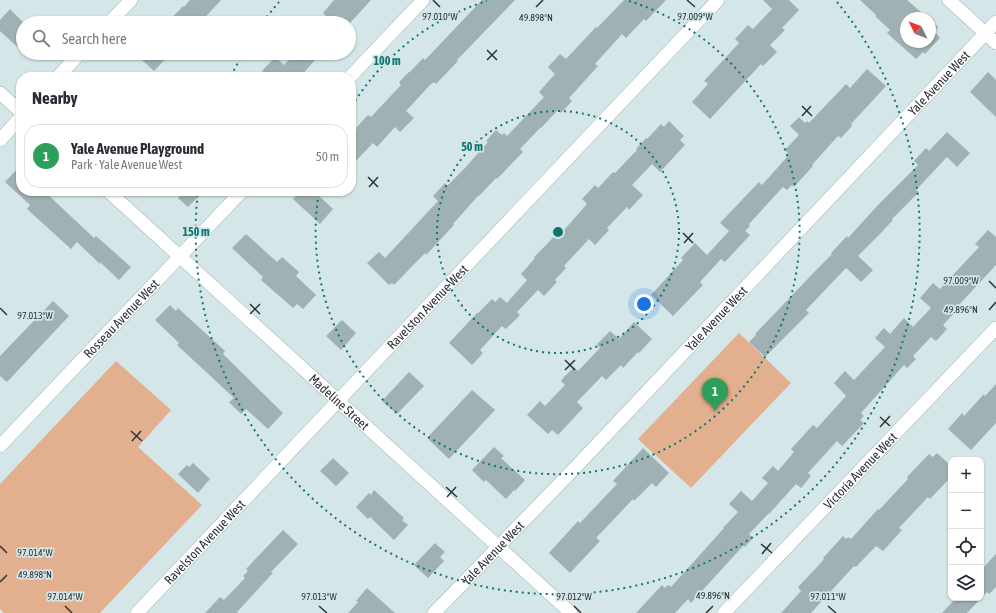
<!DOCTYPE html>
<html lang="en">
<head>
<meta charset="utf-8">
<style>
	:root { --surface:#fff; --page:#f7f7f7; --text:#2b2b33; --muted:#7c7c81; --line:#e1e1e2; --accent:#8d4d16 }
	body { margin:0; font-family:"Asap Condensed",sans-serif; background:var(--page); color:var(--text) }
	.controls { position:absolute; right:12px; bottom:12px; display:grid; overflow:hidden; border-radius:8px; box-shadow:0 1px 3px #0004 }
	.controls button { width:36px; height:36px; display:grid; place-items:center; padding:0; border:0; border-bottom:1px solid var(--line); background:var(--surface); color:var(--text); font:20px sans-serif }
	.compass { position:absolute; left:900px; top:12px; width:36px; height:36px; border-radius:50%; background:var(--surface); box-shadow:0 1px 3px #0004; rotate:313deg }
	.you { position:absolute; left:644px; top:304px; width:14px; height:14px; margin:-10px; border:3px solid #fff; border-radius:50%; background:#1a73e8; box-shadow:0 0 0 6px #1a73e833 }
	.badge { display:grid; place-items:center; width:26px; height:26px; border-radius:50%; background:var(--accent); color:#fff; font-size:13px; font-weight:700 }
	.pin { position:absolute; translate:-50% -33px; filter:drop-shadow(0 1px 2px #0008) }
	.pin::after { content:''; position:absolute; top:21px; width:14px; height:12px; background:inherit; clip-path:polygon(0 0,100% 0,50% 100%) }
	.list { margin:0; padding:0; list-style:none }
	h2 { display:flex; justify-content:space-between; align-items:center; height:52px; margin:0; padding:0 16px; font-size:17px }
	h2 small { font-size:13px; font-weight:400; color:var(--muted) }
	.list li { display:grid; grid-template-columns:26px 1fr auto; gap:12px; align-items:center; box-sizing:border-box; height:64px; margin:0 8px 8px; padding:0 8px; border:1px solid var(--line); border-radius:16px }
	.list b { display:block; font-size:15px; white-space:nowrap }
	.list p { margin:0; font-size:13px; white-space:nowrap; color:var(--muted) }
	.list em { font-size:13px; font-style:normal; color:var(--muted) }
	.icon { flex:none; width:22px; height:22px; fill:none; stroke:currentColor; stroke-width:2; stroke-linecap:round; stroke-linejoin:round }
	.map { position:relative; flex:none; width:996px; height:613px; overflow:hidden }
	.search { position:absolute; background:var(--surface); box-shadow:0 1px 3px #0004; left:16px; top:16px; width:340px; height:44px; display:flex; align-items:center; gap:10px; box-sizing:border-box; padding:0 14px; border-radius:22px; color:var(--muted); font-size:15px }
	.panel { position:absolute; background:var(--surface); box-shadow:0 1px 3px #0004; left:16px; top:72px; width:340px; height:124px; border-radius:16px }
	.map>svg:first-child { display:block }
</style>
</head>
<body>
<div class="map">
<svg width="996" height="613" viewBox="0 0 996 613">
	<rect width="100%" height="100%" fill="#d5e6e9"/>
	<!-- green -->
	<path fill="#e2b08e" d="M739,333L791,383L691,488L638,439Z
		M116,361L171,410L138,447L202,505L100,613H4L0,609V484Z"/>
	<!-- building -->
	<path fill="#a0b1b4" d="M190,0H221L200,23H167L183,6L184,7Z
		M334,0H371L350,23H322L327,17L323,13Z
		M482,0H515L457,60L458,61L436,84L434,82L430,85L406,111L414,118L400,132L395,127L377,147L373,143L351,166V135L357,129L356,128L368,115L371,117L401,85L399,82L409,72H410L423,58L425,60Z
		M624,0H666L646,21L644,19L626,38L622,34L595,64L598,66L569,98L572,101L561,113L558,110L541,128H540L520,149L523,152L497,179L496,178L479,196H478L453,224L454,225L426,255L425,253L394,285L392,283L389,285L367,263L379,252L385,258L438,201L433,196L445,183L447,186L465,168L488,142L486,141L496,130L502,135L504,133L507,136L544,97L539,92L555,74L548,67L560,54L566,59L596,27L597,28Z
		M763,0H789L799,10L782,28L785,30L770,45L777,52L763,66L761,64L710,119L692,102L708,84L704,81L739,43L735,39L748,25L753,29L772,9Z
		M860,0H907L928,18H906V42H930V20L938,27L934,31L940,38L925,54L923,52L916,59L887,33L890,30L875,16L876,15Z
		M10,9L23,22V52L0,31V20Z
		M134,53H171L154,71Z
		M295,53H307L315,60L300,77H268L262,71L275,57L284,65Z
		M867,69L886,86L851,124L852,126L841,138L838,136L812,165L813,166L794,187L792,185L787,190L783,187L749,224L750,226L745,231L750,235L725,262L721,259L700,282L703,285L673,316L651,295L683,260L681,258L695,243L707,255L729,231L720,223L759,182L762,185L787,157L786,156L788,153L785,150L799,135L790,126L799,117L805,123L807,121L809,123L846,84L850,88Z
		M988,72L996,80V117L970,92Z
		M669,121L684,136L680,140L685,145L660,172L652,164L632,185L643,195L629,210L627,207L607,228L609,230L595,245L589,239L564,266L566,268L555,280L557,282L544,296L538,290L517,312L520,315L506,329L502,326L480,350L483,353L472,365L449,343L477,313H478L492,299L495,302L500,297L507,303L527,280L521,274L535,258L534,257L547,244L562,228L564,230L587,204L582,199L595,185L598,188L613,172L615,173L637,150L636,149L646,138L647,139L661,124L664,127Z
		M947,132L970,153L957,167L947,157L916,190L919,192L892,219L893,220L878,236L858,256L873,270L861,282L846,268L806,310L809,313L765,357L749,342L756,335L755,334L822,264L832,254L831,253L847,236L848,238L878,205L918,165L914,161L926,148L929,151Z
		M21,165V191H44L94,238L96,236L131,267L119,280L100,262V264L77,242L71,249L27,209L30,205L5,182Z
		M184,191H204L188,207L178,198Z
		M300,191H314L333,209L320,224L293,199Z
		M988,230L996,237V265L958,306L959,308L943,325L947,329L936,341L931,337L913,356L916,359L907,368L904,365L861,413L864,416L860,420L864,423L842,446L837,441L808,473L811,476L801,488L796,484L769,514V513L749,534L753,538L745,547L743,546L691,603L688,599L675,613H636L662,585L665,588L668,585L671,587L724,528H723L738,512L729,504L741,491L752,501L768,483L762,478L773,466L778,471L794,452L791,449L813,425L817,428L846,396L834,383L845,371L854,380L885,347L875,338L884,328L890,334L904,318L913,327L931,308L920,298L933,283L940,289L979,247L975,244Z
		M246,234L277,262L282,257L299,272L296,276L316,295L303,309L297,304L293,308L261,280L263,277L232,248Z
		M53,301L69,316L7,382L0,376V356Z
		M170,305L176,311L178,308L225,351L223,354L283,413L268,429L246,409L241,414L229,402L234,398L177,345L179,343L155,320Z
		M342,320L356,333L341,350L326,336Z
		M634,322L652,339L639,353L638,352L623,368L621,365L606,380L602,376L577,402L583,408L558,435L552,430L548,434L527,415L540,401L545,406L565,385L561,381L564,377L574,367L578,371L600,348L597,344L610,331L619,339Z
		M409,372L424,386L397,414L382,401Z
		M996,384V423L971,450L948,429L962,413L964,416L984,394L985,396Z
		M472,390L495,410L449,459L427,438Z
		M494,447L504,456L501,458L525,480L515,491L514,490L506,499L486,480L484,482L472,470Z
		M643,448L669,473L656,487L652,483L634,501L633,499L596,538L600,541L570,573L549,553L578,521L580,523L617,484L613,481Z
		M937,453L951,466V477L930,499L928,497L899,528L902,530L883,551L876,546L856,567L854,566L811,613H781L801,591L798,587L819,565L824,559L823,558L843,536L846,539L848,537L851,539L878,509L879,510L908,479L907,477L929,454L933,457Z
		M333,458L349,473L336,486L320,471Z
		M193,463L210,479L198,493L178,474L187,465L189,467Z
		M374,490L404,518L402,520L408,525L394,540L370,517L368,519L356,507L369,493L371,495Z
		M283,530L298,544L271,572L273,573L237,612L238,613H205L220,597L224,600L245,578L243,576L248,571L246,569Z
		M435,543L445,552L440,557L444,561L428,578L414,565Z
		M996,554V587L989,594L987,592L967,613H942L956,598H981V570Z
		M367,588L395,613H348L358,602L356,601Z"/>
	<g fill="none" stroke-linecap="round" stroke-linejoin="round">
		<!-- minor casing -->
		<g stroke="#a2b3b5" stroke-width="14">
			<g id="minor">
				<path d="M949,0L996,43"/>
				<path d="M109,23L131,0"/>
				<path d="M58,77L80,53"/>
				<path d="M350,77L423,0"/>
				<path d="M0,93L21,112"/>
				<path d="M0,140L21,117"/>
				<path id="s1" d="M108,191L571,613"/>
				<path id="s2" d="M0,446L242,191"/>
				<path id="s3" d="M137,613L718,0"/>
				<path id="s4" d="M434,613L572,471L996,22"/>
				<path id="s5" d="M724,613L996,328"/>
			</g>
		</g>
		<!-- minor -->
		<use href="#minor" stroke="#fff" stroke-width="13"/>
	</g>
	<!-- ticks -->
	<path fill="none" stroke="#2d3435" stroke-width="1.5" d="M433,0L440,7M687,0L695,7M536,7L543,0M487,50L497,60M487,60L497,50M802,106L812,116M802,116L811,106M368,177L378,187M369,187L378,177M683,233L693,243M684,243L693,233M989,281L996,288M250,304L260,314M0,308L7,315M989,310L996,302M250,314L260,304M565,360L575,370M565,370L575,360M880,417L890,426M880,427L890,416M131,431L142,441M132,441L141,431M446,487L457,497M447,497L456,487M761,544L772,553M0,546L7,553M762,554L771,543M0,582L7,575M65,606L72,613M319,606L327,613M574,606L581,613M828,606L836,613M706,613L713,606"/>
	<!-- distance rings -->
	<g fill="none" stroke="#0f766e" stroke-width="2" stroke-dasharray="2 4">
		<circle cx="558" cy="232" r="121"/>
		<path d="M352 106A242 242 0 0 1 487 1M629 1A242 242 0 1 1 319 192"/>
		<path d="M231 76A362 362 0 0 1 243 54M263 22A362 362 0 0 1 279 2M837 2A362 362 0 1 1 198 191"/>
	</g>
	<g text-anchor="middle" stroke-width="3.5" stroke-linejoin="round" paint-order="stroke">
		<!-- street labels -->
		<g font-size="13" fill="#2d3435" stroke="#d5e6e9">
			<text dy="5" stroke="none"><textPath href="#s4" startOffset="732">Yale Avenue West</textPath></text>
			<text dy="5" stroke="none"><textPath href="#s3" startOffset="422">Ravelston Avenue West</textPath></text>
			<text dy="5" stroke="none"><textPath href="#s2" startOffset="176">Rosseau Avenue West</textPath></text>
			<text dy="5" stroke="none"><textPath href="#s4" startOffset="408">Yale Avenue West</textPath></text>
			<text dy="5" stroke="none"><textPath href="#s1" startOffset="313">Madeline Street</textPath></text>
			<text dy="5" stroke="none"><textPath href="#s5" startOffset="197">Victoria Avenue West</textPath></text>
			<text dy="5" stroke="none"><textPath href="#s3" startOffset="98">Ravelston Avenue West</textPath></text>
			<text dy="5" stroke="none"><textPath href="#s4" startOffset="84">Yale Avenue West</textPath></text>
		</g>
	</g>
	<g font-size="10" text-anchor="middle" fill="#2d3435" stroke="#d5e6e9" stroke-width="3.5" stroke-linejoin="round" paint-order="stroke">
		<text x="440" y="20">97.010°W</text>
		<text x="695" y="20">97.009°W</text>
		<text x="536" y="21">49.898°N</text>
		<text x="961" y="284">97.009°W</text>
		<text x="961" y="313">49.896°N</text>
		<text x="35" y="319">97.013°W</text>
		<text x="35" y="556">97.014°W</text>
		<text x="35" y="578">49.898°N</text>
		<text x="713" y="599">49.896°N</text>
		<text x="65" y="600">97.014°W</text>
		<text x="319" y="600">97.013°W</text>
		<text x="574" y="600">97.012°W</text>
		<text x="828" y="600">97.011°W</text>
	</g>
	<circle cx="558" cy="232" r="6" fill="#0f766e" stroke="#d5e6e9" stroke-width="2"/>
	<g font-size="12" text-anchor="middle" font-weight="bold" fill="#0f766e" stroke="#d5e6e9" stroke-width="3.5" stroke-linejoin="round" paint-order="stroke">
		<text x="387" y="65">100 m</text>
		<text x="472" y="151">50 m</text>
		<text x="196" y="236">150 m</text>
	</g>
</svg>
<div class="controls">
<button>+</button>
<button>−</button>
<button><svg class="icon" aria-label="locate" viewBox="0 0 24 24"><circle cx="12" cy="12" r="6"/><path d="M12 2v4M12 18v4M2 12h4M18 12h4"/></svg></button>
<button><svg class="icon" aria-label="layers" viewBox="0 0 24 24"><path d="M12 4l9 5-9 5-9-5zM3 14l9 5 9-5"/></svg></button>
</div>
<svg class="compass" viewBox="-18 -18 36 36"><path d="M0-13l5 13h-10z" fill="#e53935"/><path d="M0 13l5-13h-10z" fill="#7c7c81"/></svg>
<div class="you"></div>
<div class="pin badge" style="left:715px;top:411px;background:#2e9e5b">1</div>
<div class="search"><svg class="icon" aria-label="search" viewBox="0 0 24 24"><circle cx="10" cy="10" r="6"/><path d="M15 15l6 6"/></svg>Search here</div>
<section class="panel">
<h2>Nearby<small></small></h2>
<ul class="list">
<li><span class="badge" style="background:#2e9e5b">1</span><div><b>Yale Avenue Playground</b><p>Park · Yale Avenue West</p></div><em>50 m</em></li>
</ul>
</section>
</div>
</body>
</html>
